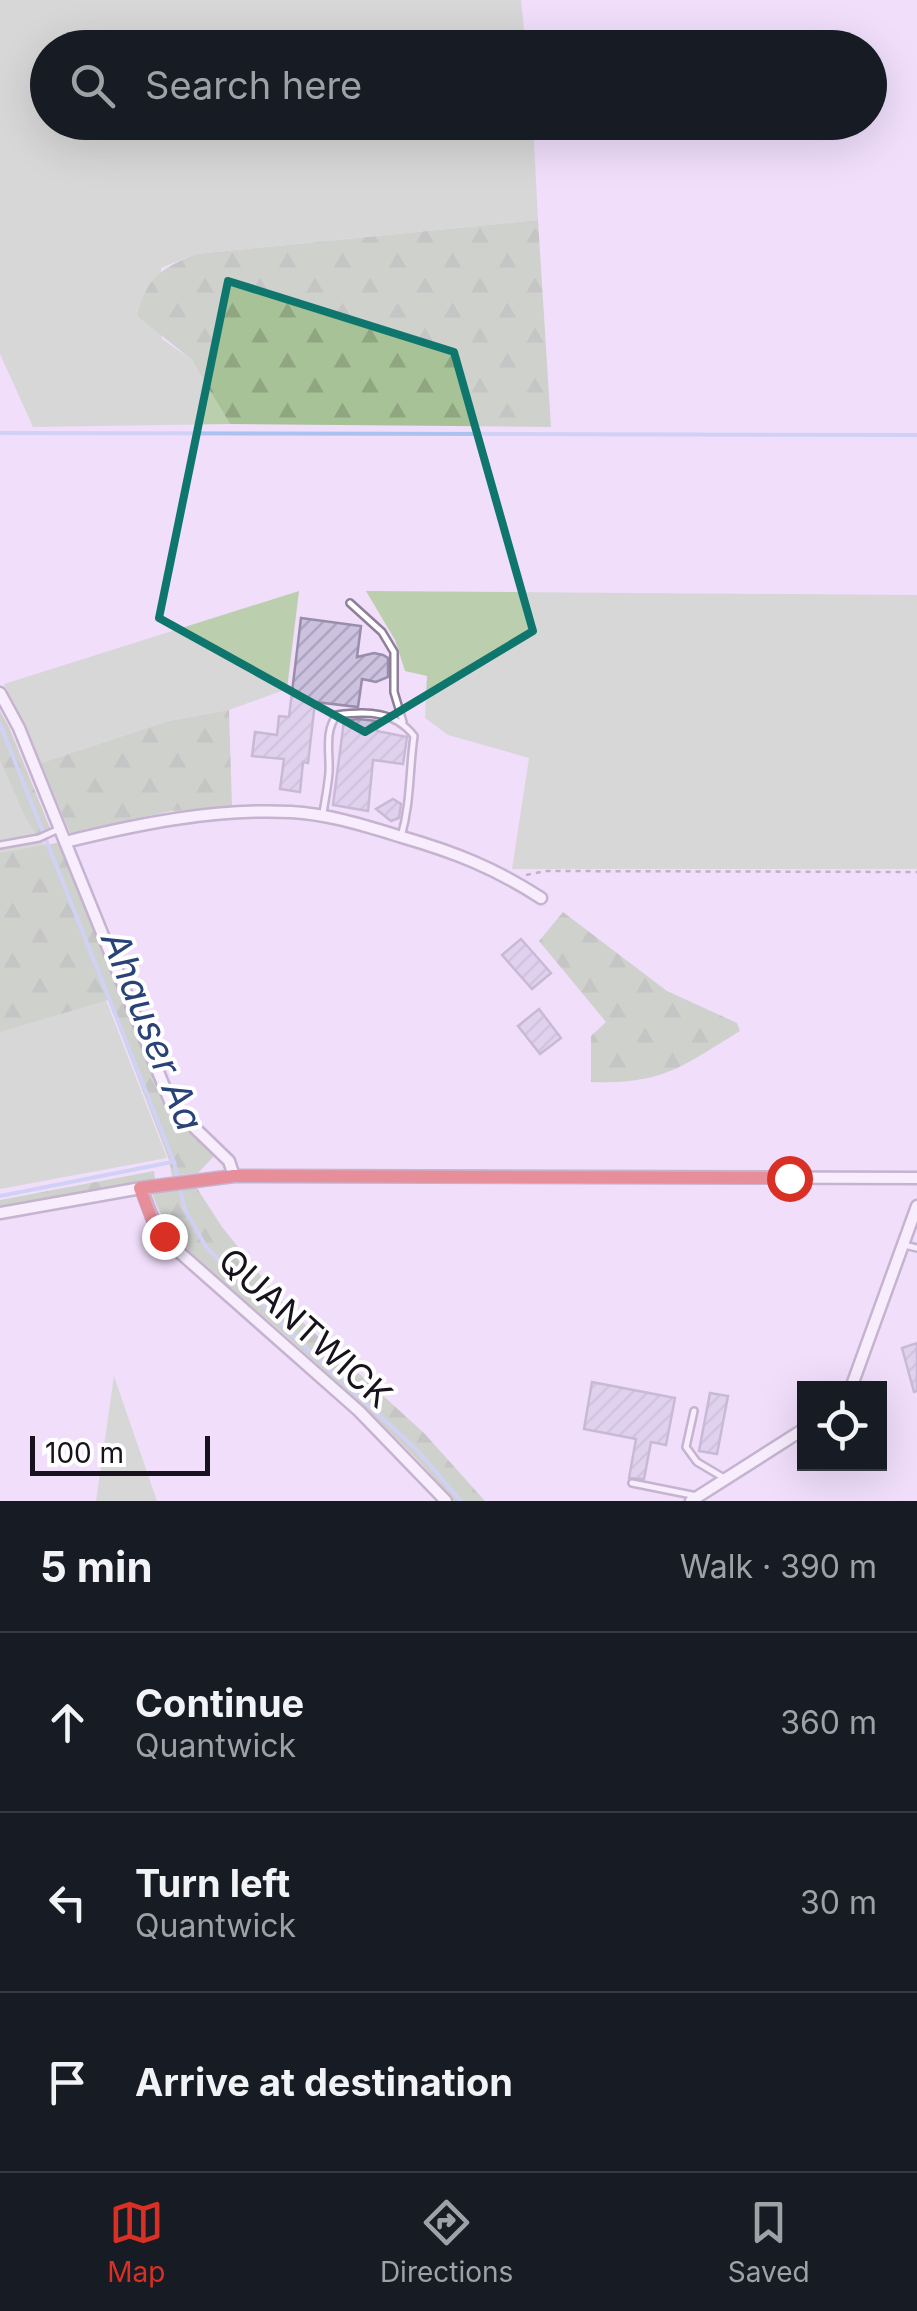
<!DOCTYPE html>
<html lang="en">
<head>
<meta charset="utf-8">
<style>
	:root { --surface:#171b24; --page:#242831; --text:#f1f3f6; --muted:#9ea1a6; --line:#363941; --accent:#d93025 }
	body { margin:0; font-family:Inter,sans-serif; background:var(--page); color:var(--text) }
	.controls { position:absolute; right:30px; bottom:30px; display:grid; overflow:hidden; border-radius:0px; box-shadow:0 10px 40px #0002 }
	.controls button { width:90px; height:90px; display:grid; place-items:center; padding:0; border:0; border-bottom:2px solid var(--line); background:var(--surface); color:var(--text); font:50px sans-serif }
	.scale { position:absolute; left:30px; bottom:25px; width:180px; box-sizing:border-box; padding-left:10px; border:5px solid #18121c; border-top:0; font-size:28px; line-height:35px; white-space:nowrap; color:#18121c; -webkit-text-stroke:8px #fff; paint-order:stroke }
	.stop { position:absolute; width:30px; height:30px; margin:-22px; border:8px solid #d93025; border-radius:50%; background:#fff }
	.stop.end { background:#d93025; border-color:#fff; box-shadow:0 2px 10px #0008 }
	.list { margin:0; padding:0; list-style:none }
	h2 { display:flex; justify-content:space-between; align-items:center; height:130px; margin:0; padding:0 40px; font-size:42px }
	h2 small { font-size:32px; font-weight:400; color:var(--muted) }
	.list li { display:grid; grid-template-columns:65px 1fr auto; gap:30px; align-items:center; box-sizing:border-box; height:180px; padding:0 40px; border-top:2px solid var(--line) }
	.list b { display:block; font-size:38px; white-space:nowrap }
	.list p { margin:0; font-size:32px; white-space:nowrap; color:var(--muted) }
	.list em { font-size:32px; font-style:normal; color:var(--muted) }
	.icon { flex:none; width:55px; height:55px; fill:none; stroke:currentColor; stroke-width:2; stroke-linecap:round; stroke-linejoin:round }
	.map { position:relative; flex:none; width:917px; height:1501px; overflow:hidden }
	.search { position:absolute; background:var(--surface); box-shadow:0 10px 40px #0002; left:30px; right:30px; top:30px; height:110px; display:flex; align-items:center; gap:25px; box-sizing:border-box; padding:0 35px; border-radius:55px; color:var(--muted); font-size:38px }
	.sheet { height:670px; background:var(--surface) }
	nav { display:flex; justify-content:space-around; align-items:center; box-sizing:border-box; height:140px; border-top:2px solid var(--line); background:var(--surface); font-size:28px; color:var(--muted) }
	nav a { display:grid; justify-items:center; gap:5px }
	nav .on { color:var(--accent) }
	.map>svg:first-child { display:block }
</style>
</head>
<body>
<div class="map">
<svg width="917" height="1501" viewBox="0 0 917 1501">
	<defs>
		<pattern id="forest-firs" width="22" height="20" patternUnits="userSpaceOnUse" patternTransform="scale(2.5)"><rect width="22" height="20" fill="#a7c296"/><path d="M5 1l3.5 6h-7zM16 11l3.5 6h-7z" fill="#8fa681"/></pattern>
		<pattern id="building-hatch" width="6" height="6" patternUnits="userSpaceOnUse" patternTransform="scale(2.5)"><rect width="6" height="6" fill="#ccc1df"/><path d="M-1 1l2-2M0 6l6-6M5 7l2-2" fill="none" stroke="#aea5bf"/></pattern>
	</defs>
	<rect width="100%" height="100%" fill="#f0defb"/>
	<!-- grass -->
	<path fill="#bbcfae" d="M0,0H521L526,47L48,48V122L533,123L538,220L196,254L161,268L162,339L191,359L230,424L33,427L0,354Z
		M299,591L287,689L229,710L168,721L41,763L4,684Z
		M366,591L917,595V869H512L529,758L448,735L425,718L427,676L405,671L395,640Z
		M0,761L23,813L47,847L167,1158L0,1189Z
		M114,1376L157,1501H96Z"/>
	<!-- forest -->
	<path fill="url(#forest-firs)" d="M538,220L551,427L230,424L191,359L137,316C147,277 160,269 196,254Z
		M229,710L232,808L171,811L70,833L41,763L168,721Z
		M0,711L9,727L52,833L38,838L23,813L0,761Z
		M62,842L170,1108L179,1123L214,1156L198,1173L172,1176L169,1160L108,1000L0,1032V853Z
		M563,912L667,991L737,1023L740,1031C683,1066 662,1085 591,1082V1036L606,1022L539,941Z
		M154,1171L155,1179L0,1208V1200Z
		M195,1185L222,1227L287,1308L424,1433L485,1501H454C404,1440 343,1388 285,1335C241,1295 168,1248 151,1190Z"/>
	<g fill="none" stroke-linecap="round" stroke-linejoin="round">
		<!-- stream -->
		<path stroke="#abc2ee" stroke-width="4" d="M0,433L917,435
			M0,724L174,1162L185,1210L206,1247L298,1340L418,1451L461,1501
			M0,1196L172,1162"/>
	</g>
	<!-- building -->
	<path fill="url(#building-hatch)" stroke="#988daa" stroke-width="2.5" d="M301,618L361,626L357,657L374,653L383,655L388,658V677L376,682L362,679L358,707L315,702L308,763L303,762L300,792L280,789L284,759L252,756L255,732L277,735L279,716L289,717Z
		M358,719L378,721L377,731L407,737L403,764L373,760L368,811L333,805L344,721Z
		M393,799L401,804L399,818L391,821L376,809Z
		M521,939L551,973L532,989L502,955Z
		M539,1009L561,1038L540,1054L518,1026Z
		M917,1343V1391L914,1392L902,1348Z
		M592,1382L675,1398L666,1445L651,1442L644,1479L629,1478L636,1439L584,1429Z
		M710,1393L728,1396L717,1454L699,1451Z"/>
	<g fill="none" stroke-linecap="round" stroke-linejoin="round">
		<!-- lane casing -->
		<g stroke="#907f99" stroke-width="10">
			<path id="lane" d="M350,603L382,632L394,652V692L403,722
				M323,813C325,800 328,786 329,772C330,753 324,731 337,715C367,711 395,711 414,736C409,772 411,802 401,837
				M0,845L39,838L59,829
				M904,1245L917,1248
				M694,1411L686,1447L697,1462L724,1478
				M632,1483L697,1496"/>
		</g>
		<!-- street casing -->
		<g stroke="#907f99" stroke-width="15">
			<path id="street" d="M0,693L19,728L172,1106L229,1161L234,1176
				M65,842C138,824 215,808 291,812C329,814 366,826 402,837C454,852 495,868 541,898
				M141,1188L153,1220L178,1251L359,1411L446,1501
				M0,1213L141,1188L234,1176L917,1178
				M851,1388L917,1206
				M691,1501L804,1429"/>
		</g>
		<!-- path -->
		<path stroke="#85798c" stroke-width="2.5" stroke-dasharray="5 5" stroke-linecap="butt" d="M526,875L545,871L917,872"/>
		<!-- lane -->
		<use href="#lane" stroke="#fff" stroke-width="5"/>
		<!-- street -->
		<use href="#street" stroke="#fff" stroke-width="10"/>
	</g>
	<g fill="none" stroke-linecap="round" stroke-linejoin="round">
		<!-- route -->
		<path stroke="#d93025" stroke-width="12" d="M164,1236L152,1220L140,1188L234,1176L789,1178"/>
	</g>
	<!-- marked area -->
	<path d="M0 0H917V1501H0ZM228,281L454,352L533,631L365,732L159,618Z" fill="#f0defb" fill-opacity=".55" fill-rule="evenodd"/>
	<path fill="none" stroke="#0f766e" stroke-width="8" stroke-linejoin="round" d="M228,281L454,352L533,631L365,732L159,618Z"/>
	<g text-anchor="middle" stroke-width="8" stroke-linejoin="round" paint-order="stroke">
		<!-- street labels -->
		<g font-size="35" fill="#18121c" stroke="#fff">
			<text transform="translate(305 1328) rotate(42)" y="12">QUANTWICK</text>
		</g>
		<!-- water labels -->
		<g font-size="38" font-style="italic" fill="#294278" stroke="#fff">
			<text transform="translate(152 1031) rotate(68)" y="13">Ahauser Aa</text>
		</g>
	</g>
</svg>
<div class="controls">
<button><svg class="icon" aria-label="locate" viewBox="0 0 24 24"><circle cx="12" cy="12" r="6"/><path d="M12 2v4M12 18v4M2 12h4M18 12h4"/></svg></button>
</div>
<div class="scale">100 m</div>
<div class="stop" style="left:789px;top:1178px"></div>
<div class="stop end" style="left:164px;top:1236px"></div>
<div class="search"><svg class="icon" aria-label="search" viewBox="0 0 24 24"><circle cx="10" cy="10" r="6"/><path d="M15 15l6 6"/></svg>Search here</div>
</div>
<section class="sheet">
<h2>5 min<small>Walk · 390 m</small></h2>
<ul class="list">
<li><svg class="icon" aria-label="ahead" viewBox="0 0 24 24"><path d="M12 20V5M6 11l6-6 6 6"/></svg><div><b>Continue</b><p>Quantwick</p></div><em>360 m</em></li>
<li><svg class="icon" aria-label="left" viewBox="0 0 24 24"><path d="M17 20v-9H6M10 6l-5 5 5 5"/></svg><div><b>Turn left</b><p>Quantwick</p></div><em>30 m</em></li>
<li><svg class="icon" aria-label="arrive" viewBox="0 0 24 24"><path d="M6 21V4h12l-3 4 3 4H6"/></svg><div><b>Arrive at destination</b></div></li>
</ul>
</section>
<nav>
<a class="on"><svg class="icon" aria-label="map" viewBox="0 0 24 24"><path d="M3 6l6-2 6 2 6-2v14l-6 2-6-2-6 2zM9 4v14M15 6v14"/></svg>Map</a>
<a><svg class="icon" aria-label="directions" viewBox="0 0 24 24"><path d="M12 3l9 9-9 9-9-9zM9 14v-3h6M13 9l2 2-2 2"/></svg>Directions</a>
<a><svg class="icon" aria-label="saved" viewBox="0 0 24 24"><path d="M7 4h10v16l-5-4-5 4z"/></svg>Saved</a>
</nav>
</body>
</html>
